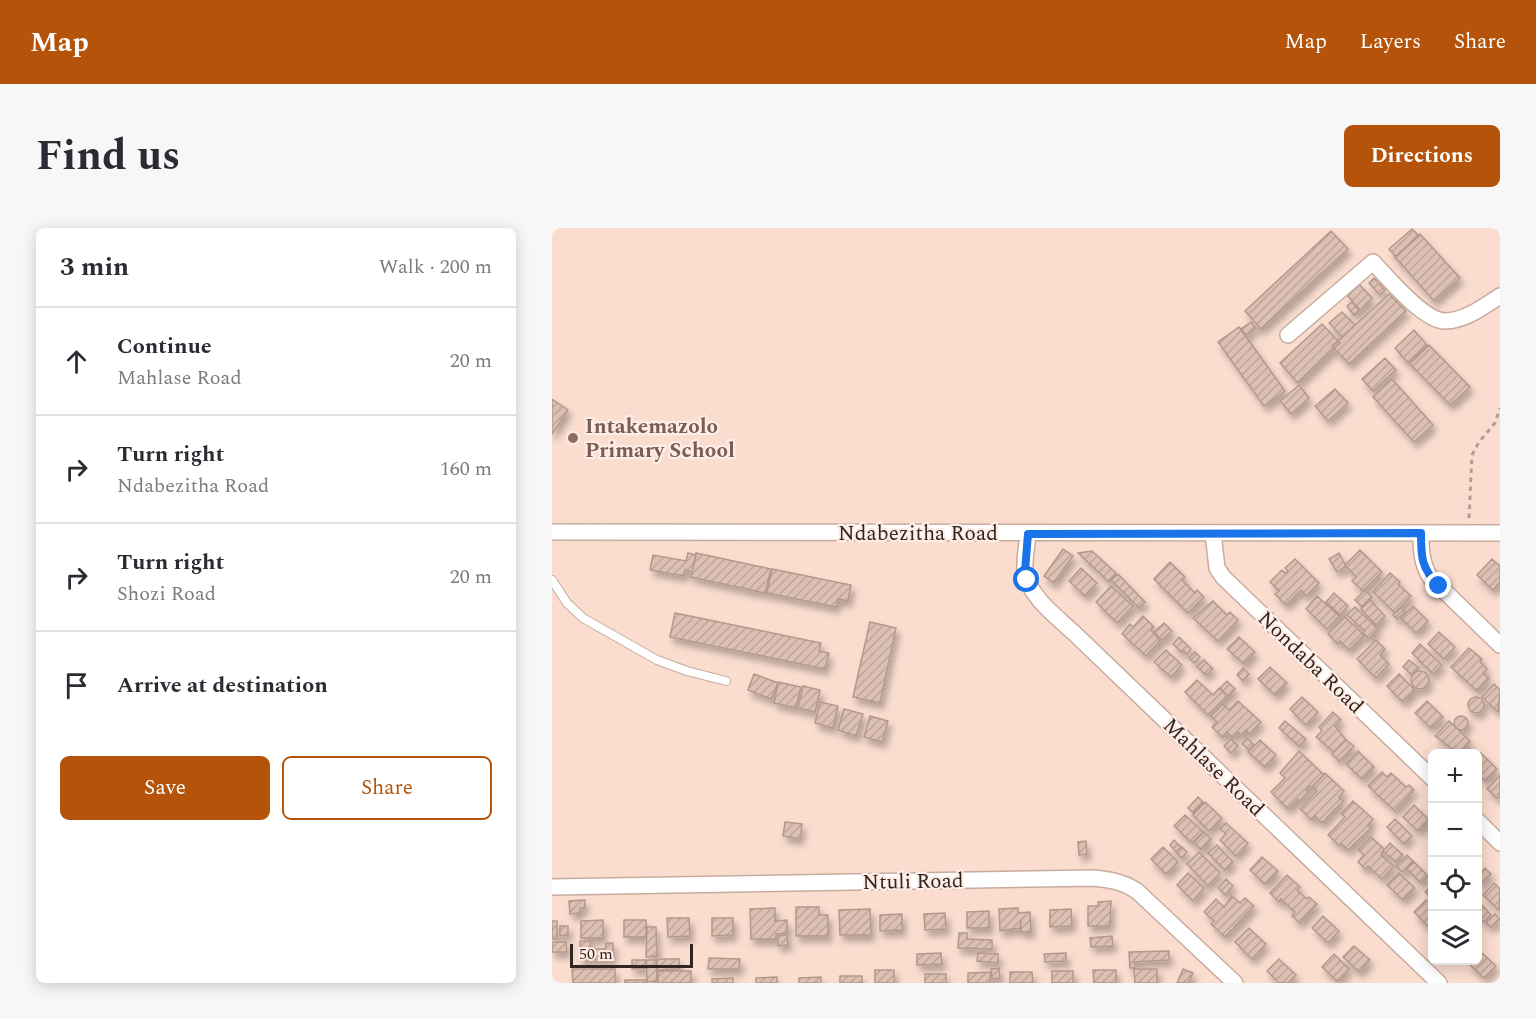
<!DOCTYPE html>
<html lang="en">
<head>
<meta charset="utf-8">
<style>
	:root { --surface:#fff; --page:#f7f7f7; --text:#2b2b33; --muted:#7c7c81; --line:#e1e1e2; --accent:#b45309 }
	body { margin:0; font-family:Spectral,serif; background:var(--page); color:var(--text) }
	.controls { position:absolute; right:18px; bottom:18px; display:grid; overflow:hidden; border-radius:9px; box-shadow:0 3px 15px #0003 }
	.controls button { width:54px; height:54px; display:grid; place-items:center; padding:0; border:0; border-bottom:2px solid var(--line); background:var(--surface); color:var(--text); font:30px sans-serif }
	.scale { position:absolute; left:18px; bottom:15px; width:123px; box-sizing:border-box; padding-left:6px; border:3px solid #302621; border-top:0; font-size:16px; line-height:21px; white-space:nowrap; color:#302621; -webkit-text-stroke:4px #ffede5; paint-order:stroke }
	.stop { position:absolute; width:18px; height:18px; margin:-14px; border:4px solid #1a73e8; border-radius:50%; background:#fff }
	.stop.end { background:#1a73e8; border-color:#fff; box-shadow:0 2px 6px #0008 }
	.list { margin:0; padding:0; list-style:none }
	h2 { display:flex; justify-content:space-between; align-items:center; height:78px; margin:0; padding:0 24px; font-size:26px }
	h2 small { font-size:20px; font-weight:400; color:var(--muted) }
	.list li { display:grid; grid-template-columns:39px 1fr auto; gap:18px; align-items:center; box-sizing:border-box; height:108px; padding:0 24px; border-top:2px solid var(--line) }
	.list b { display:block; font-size:22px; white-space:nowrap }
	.list p { margin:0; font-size:20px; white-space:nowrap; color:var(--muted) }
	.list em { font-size:20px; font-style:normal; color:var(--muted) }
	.actions { display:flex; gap:12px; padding:18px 24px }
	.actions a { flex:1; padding:14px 0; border:2px solid var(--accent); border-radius:9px; text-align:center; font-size:21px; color:var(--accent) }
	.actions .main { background:var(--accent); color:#fff }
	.icon { flex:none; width:33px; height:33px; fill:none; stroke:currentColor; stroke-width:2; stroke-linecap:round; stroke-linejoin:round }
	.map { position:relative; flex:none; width:948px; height:755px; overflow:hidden; border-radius:9px }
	header { display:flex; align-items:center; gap:36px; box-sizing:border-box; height:84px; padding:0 30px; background:var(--accent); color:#fff }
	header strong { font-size:28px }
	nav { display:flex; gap:33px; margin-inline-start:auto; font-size:21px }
	.intro { display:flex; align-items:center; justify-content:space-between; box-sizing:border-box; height:144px; padding:0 36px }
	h1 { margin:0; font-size:42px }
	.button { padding:15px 27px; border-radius:9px; background:var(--accent); color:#fff; font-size:21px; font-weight:700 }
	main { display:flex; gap:36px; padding:0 36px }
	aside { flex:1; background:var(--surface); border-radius:9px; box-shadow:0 3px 15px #0003 }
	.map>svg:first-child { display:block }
</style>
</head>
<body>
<header>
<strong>Map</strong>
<nav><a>Map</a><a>Layers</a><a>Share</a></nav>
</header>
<div class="intro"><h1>Find us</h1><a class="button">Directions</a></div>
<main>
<aside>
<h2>3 min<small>Walk · 200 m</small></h2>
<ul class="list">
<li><svg class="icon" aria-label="ahead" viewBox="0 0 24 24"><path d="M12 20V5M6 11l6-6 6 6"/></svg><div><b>Continue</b><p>Mahlase Road</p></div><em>20 m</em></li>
<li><svg class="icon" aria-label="right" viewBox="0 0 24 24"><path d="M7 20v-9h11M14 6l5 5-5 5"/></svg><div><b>Turn right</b><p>Ndabezitha Road</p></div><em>160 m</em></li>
<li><svg class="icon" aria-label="right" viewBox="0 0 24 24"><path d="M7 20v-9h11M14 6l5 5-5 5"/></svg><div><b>Turn right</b><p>Shozi Road</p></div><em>20 m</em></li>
<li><svg class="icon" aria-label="arrive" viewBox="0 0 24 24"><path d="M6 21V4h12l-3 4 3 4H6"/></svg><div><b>Arrive at destination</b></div></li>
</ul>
<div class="actions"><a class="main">Save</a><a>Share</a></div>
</aside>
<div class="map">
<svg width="948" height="755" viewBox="0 0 948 755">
	<defs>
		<pattern id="building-hatch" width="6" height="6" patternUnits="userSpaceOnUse" patternTransform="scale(1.5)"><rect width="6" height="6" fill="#dcc0b2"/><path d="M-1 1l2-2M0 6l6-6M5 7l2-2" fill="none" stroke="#bda599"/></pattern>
		<filter id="shadow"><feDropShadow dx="3.5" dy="6" stdDeviation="3" flood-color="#0004"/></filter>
	</defs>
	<rect width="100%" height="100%" fill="#faddcf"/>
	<!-- building -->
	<path fill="url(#building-hatch)" stroke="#b4998b" stroke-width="1.5" filter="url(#shadow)" d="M860,1L867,8L844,29L837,21Z
		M779,3L796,21L709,101L693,83Z
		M868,6L908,50L882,73L843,29Z
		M822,50L833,62L828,67L817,55Z
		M807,56L820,70L808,82L795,67Z
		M837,66L854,83L797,136L780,118Z
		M800,74L807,82L802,87L795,78Z
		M790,84L803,97L790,109L777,95Z
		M699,94L704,100L694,107L689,101Z
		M770,96L788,115L746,155L728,135Z
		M687,99L733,163L712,178L666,114Z
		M862,102L875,117L856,135L843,120Z
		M877,117L918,159L898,177L858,136Z
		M833,130L844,142L821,163L810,151Z
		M840,151L881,197L862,214L821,169Z
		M747,157L757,170L739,186L728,173Z
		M783,161L796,175L776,193L763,178Z
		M0,171L16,182L0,206Z
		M511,321L521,328L502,355L492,348Z
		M808,322L830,344L811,363L800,353L804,349L793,337Z
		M540,323L564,345L557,354L526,325Z
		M136,325L144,327L140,344L133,342L132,348L98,342L101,327L134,333Z
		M144,325L219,341L213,365L139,349Z
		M787,325L794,338L785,344L777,331Z
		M743,331L767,355L754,368L749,362L734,377L723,366L727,363L718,354L730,342L733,345L736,343L733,340Z
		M940,331L948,338V354L941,362L925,347Z
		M618,334L633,349L630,352L643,365L645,362L652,369L636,385L602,351Z
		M529,340L545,355L533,368L517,353Z
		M220,341L299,357L296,373L286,371L284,379L215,365Z
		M838,345L848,354L846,356L859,368L843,385L821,364Z
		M566,346L593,374L587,380L559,352Z
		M559,358L581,378L565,395L544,374Z
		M813,362L820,369L810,379L803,372Z
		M782,365L796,378L788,387L774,374Z
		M765,368L787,388L775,401L754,381Z
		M818,372L833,388L824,397L809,381Z
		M661,373L675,387L678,384L686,392L666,413L641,390Z
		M861,378L876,393L864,405L849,390Z
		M803,379L826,401L817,411L811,405L813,403L795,387Z
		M849,380L853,384L845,391L841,387Z
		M123,385L269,415L267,423L277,425L273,441L118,409Z
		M591,388L602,399L599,402L608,413L594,428L570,406L578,396L581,399Z
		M793,389L812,407L797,422L788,413L786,416L776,406Z
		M318,394L344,400L328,475L301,469Z
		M612,395L620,403L610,412L602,404Z
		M887,404L903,419L892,431L876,416Z
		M627,409L639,421L635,426L631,422L629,424L621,416Z
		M687,409L703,424L692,436L675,421Z
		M824,412L833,421L828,427L837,436L824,450L805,431Z
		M868,416L890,437L881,446L860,425Z
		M917,420L930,431L928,434L935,441L931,445L937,450L925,463L899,439Z
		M614,422L630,437L619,449L602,434Z
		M643,424L648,429L642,435L637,430Z
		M652,432L661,441L654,447L645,439Z
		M857,432L867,440L860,447L851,439Z
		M718,439L735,455L723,467L706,451Z
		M691,440L697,446L691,453L685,447Z
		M859 452a9 9 0 1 1 18 0a9 9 0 1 1-18 0Z
		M202,446L226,455L219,471L196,462Z
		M847,446L863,462L851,474L835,458Z
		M645,452L661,467L667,460L675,468L656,487L633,464Z
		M675,453L683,461L676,468L668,460Z
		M226,454L249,459L244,480L222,475Z
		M942,456L948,462L946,484L930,469Z
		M251,458L268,462L263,484L246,480Z
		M750,469L766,484L754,497L738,481Z
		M916 477a8 8 0 1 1 16 0a8 8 0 1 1-16 0Z
		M686,473L709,494L697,506L694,502L689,507L686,504L681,510L675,504L670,509L660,499L665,494L659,488L671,476L677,482Z
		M875,473L891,489L879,500L863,485Z
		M268,474L286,478L281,500L263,495Z
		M292,481L311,486L304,508L286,502Z
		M781,484L789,492L783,498L794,512L782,524L764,509L770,503L767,499Z
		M902 495a7 7 0 1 1 14 0a7 7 0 1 1-14 0Z
		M318,488L336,493L330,514L312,509Z
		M733,493L754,511L747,518L727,500Z
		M897,493L918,513L907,526L883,508Z
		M695,510L702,517L697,522L690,516Z
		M679,511L686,518L679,525L672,518Z
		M708,512L724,527L713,539L696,524Z
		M794,512L802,518L787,533L780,526Z
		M747,523L772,547L760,559L758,558L754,562L756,564L748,573L746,571L736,581L719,564L733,550L728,545Z
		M806,523L822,539L810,551L794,536Z
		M929,525L945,541L933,553L926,546V528Z
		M830,544L835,549L839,545L854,559L857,557L862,562L843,583L816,558Z
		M773,545L792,563L787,569L791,573L770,595L763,588L760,592L748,581L765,563L761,558Z
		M948,547V568L945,570L935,561Z
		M646,569L651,574L641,585L636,580Z
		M801,573L821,591L816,597L819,600L796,622L790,616L788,618L776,607L793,589L789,586Z
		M653,574L670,590L657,603L641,587Z
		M862,577L877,592L866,603L851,589Z
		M633,587L651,604L640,615L622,598Z
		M843,591L860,608L852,616L835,599Z
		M233,594L250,596L248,611L231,608Z
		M674,595L696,615L684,628L668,612L674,606L668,601Z
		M652,604L659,611L649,622L642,614Z
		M819,609L832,621L829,627L842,638L830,651L816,638L813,641L806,634L812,627L806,622Z
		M622,612L629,619L624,624L618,617Z
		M534,613L535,626L527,627L526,614Z
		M838,615L851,627L844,634L831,623Z
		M665,617L681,634L673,642L656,625Z
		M611,619L626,634L614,646L599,631Z
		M630,619L635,624L630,630L624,624Z
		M647,624L668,645L656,658L635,636Z
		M855,627L861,633L850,644L844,638Z
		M710,629L726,643L713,656L698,642Z
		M862,634L876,648L869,655L855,641Z
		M933,640L939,646L926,659V648Z
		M636,645L652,660L641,673L625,657Z
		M847,645L863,660L851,672L835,657Z
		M735,647L748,659L745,662L755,671L757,669L765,676L748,695L740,688L743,684L729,671L727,674L718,665Z
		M674,651L681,658L673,667L666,660Z
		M942,655L948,661L947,682L931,667Z
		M880,656V668L879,670L873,664Z
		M680,668L688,675L693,670L702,678L673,709L659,696L662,693L652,684L664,671L672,679Z
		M33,672V680H28V685L18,686L17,673Z
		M874,672L880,678V695L877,699L862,684Z
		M559,673L558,698H536V678H546V674Z
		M928,675L939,687L931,694L926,687V677Z
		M244,679H267V687H276V708H244Z
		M223,680V693L235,692V705L224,706V711H199L198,681Z
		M466,680V685L478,684L479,704H469V692L468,700L448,703L447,681Z
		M318,681L319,707H288L287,682Z
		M519,681L520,698L498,699V682Z
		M437,683V700H415V684Z
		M393,685L394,701L373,702L372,686Z
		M350,686V702L328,703V687Z
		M943,686L948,691L939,699L934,694Z
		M771,688L787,703L776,715L760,700Z
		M115,690H137L138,708L116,709Z
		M160,690H181V707L160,708Z
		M51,692V710H29V693Z
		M72,692H94V709H72Z
		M0,693H5V711H0Z
		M8,698H16V707L8,708Z
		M95,699H104L105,728L94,729Z
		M697,700L714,716L700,731L683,714Z
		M407,705H415V711L440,712V721L406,720Z
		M235,707L236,717L226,718V708Z
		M560,708L561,718L539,719L538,710Z
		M28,713H38L39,721H28Z
		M0,714H14L15,724H0Z
		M54,715H61V731L28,732V721H53Z
		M802,718L818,732L807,744L791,729Z
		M617,723V732L582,734L583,740H578L577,724Z
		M929,724L944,738L932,750L917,736L920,732H926V727Z
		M389,725L390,736L365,737V726Z
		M426,725L446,726V735L425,733Z
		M514,725V733L493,734L492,726Z
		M782,726L797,741L785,753L770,739Z
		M157,730L188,731L187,741H156Z
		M110,731H127V741L105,742V732Z
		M727,731L744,747L736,755H727L715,743Z
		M80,732H94L95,740L80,741Z
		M94,732H104L105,753L95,754Z
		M447,740L448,750L440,751L439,741Z
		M20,741H63V755H21Z
		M582,741H605V755H583Z
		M631,741L641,745L636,755H625Z
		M323,742H342V755H323Z
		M541,742H564V755H542Z
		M106,743H139V755H106Z
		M500,743H521V755H500Z
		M438,744V755H416V745Z
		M458,744H480L481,755H458Z
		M373,746H394V755H373Z
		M288,748H310V755H288Z
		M225,749V755H204V750Z
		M269,749V755H247V750Z
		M181,750V755H160V751Z
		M73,752H95V755H73Z"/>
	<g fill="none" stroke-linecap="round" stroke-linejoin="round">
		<!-- lane casing -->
		<g stroke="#c7ac9e" stroke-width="10">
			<path id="lane" d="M0,352L15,375L31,390L105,432L135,443L174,453"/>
		</g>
		<!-- street casing -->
		<g stroke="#c7ac9e" stroke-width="18">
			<path id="street" d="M736,107L821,34C836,50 872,93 893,93C913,93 932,78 948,68
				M0,304L948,305
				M661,305L665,340L671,349L880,550
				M869,305C869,321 869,334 878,349L948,417
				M476,306C475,318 472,331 473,343C476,368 505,389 522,405L887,755
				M926,593L948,615
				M0,659L543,650C559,652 572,654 585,663L683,755"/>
		</g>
		<!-- path -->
		<path stroke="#b39d92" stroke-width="3" stroke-dasharray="4.5 4.5" stroke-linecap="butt" d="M917,290L920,227L927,214L943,195L948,180"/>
		<!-- lane -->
		<use href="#lane" stroke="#fff" stroke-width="8"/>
		<!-- street -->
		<use href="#street" stroke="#fff" stroke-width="15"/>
	</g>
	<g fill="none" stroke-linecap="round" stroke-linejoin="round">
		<!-- route -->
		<path stroke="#1a73e8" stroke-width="8" d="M475,352L473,343L476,306L869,305C869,329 869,340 887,358"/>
	</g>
	<!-- markers -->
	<circle fill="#8d6e63" stroke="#ffede5" stroke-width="2" cx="21" cy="210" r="6"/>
	<g text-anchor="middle" stroke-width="4.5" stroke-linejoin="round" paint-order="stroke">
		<!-- education labels -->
		<g font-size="21" font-weight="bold" fill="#785e54" stroke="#ffede5" text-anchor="start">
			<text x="33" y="205">Intakemazolo<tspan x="33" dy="24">Primary School</tspan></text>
		</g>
		<!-- street labels -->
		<g font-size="21" fill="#302621" stroke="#ffede5">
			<text x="366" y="312">Ndabezitha Road</text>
			<text transform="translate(759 434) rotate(44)" y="7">Nondaba Road</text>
			<text transform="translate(662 539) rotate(44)" y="7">Mahlase Road</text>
			<text transform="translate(361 653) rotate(-1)" y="7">Ntuli Road</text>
		</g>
	</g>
</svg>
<div class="controls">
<button>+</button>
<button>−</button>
<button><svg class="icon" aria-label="locate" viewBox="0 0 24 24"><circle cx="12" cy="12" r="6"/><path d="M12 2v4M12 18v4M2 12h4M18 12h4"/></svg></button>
<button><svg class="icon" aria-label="layers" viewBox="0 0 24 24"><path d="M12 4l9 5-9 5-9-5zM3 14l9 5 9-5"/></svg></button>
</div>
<div class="scale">50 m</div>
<div class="stop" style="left:475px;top:352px"></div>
<div class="stop end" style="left:887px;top:358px"></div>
</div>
</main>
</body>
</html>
